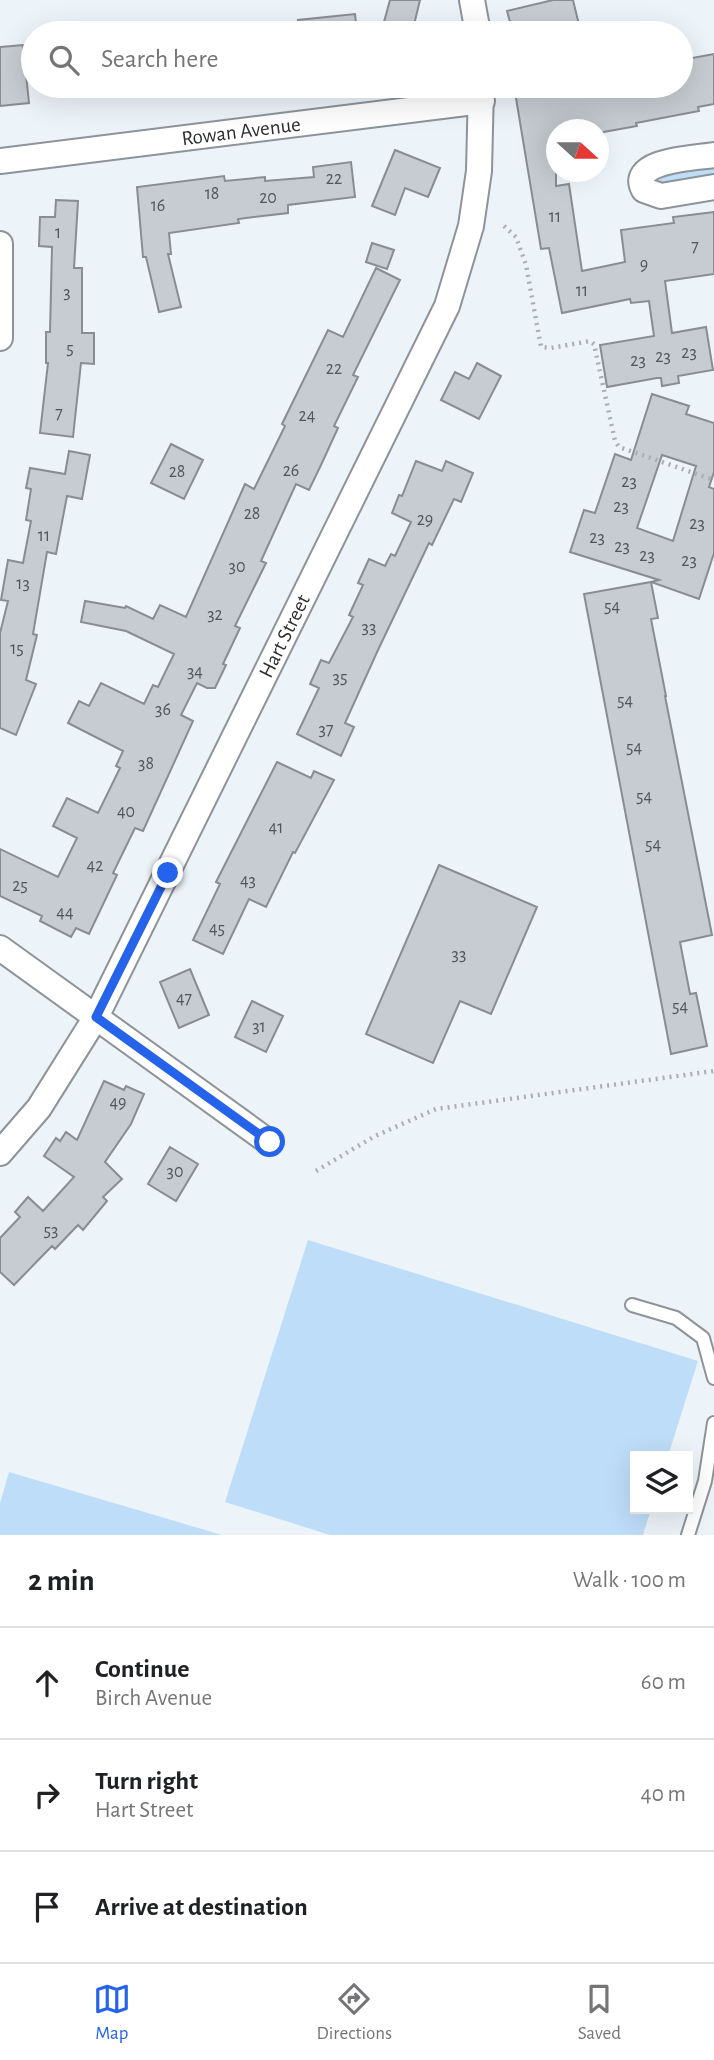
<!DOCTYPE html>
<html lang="en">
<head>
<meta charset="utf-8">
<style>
	:root { --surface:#fff; --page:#f6f6f6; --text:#202124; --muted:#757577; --line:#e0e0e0; --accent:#2563eb }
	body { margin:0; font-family:"Alegreya Sans",sans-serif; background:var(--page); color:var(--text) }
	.controls { position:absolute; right:21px; bottom:21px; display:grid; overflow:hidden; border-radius:0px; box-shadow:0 7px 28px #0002 }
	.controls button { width:63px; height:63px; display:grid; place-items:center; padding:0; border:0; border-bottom:2px solid var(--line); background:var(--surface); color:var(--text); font:35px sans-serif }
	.compass { position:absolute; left:546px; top:119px; width:63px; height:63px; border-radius:50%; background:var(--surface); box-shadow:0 7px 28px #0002; rotate:111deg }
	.stop { position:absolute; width:21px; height:21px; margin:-16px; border:5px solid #2563eb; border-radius:50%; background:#fff }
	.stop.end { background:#2563eb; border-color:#fff; box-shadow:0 2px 7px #0008 }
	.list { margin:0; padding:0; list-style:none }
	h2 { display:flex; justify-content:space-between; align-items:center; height:91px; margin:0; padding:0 28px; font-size:30px }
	h2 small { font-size:23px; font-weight:400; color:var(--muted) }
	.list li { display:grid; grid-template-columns:46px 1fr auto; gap:21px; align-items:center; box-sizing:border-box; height:112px; padding:0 28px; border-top:2px solid var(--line) }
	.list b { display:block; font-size:26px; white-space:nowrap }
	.list p { margin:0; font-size:23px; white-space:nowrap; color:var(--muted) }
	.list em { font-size:23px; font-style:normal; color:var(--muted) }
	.icon { flex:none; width:38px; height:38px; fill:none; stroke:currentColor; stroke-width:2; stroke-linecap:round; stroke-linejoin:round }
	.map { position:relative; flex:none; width:714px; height:1535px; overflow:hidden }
	.search { position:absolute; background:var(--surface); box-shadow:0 7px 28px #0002; left:21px; right:21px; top:21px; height:77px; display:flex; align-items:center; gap:18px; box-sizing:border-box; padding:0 24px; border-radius:38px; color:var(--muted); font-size:26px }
	.sheet { height:427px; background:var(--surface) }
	nav { display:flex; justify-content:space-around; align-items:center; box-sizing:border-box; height:98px; border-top:2px solid var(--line); background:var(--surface); font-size:19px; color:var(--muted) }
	nav a { display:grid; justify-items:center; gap:4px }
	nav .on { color:var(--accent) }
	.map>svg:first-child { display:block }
</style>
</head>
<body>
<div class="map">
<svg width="714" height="1535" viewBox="0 0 714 1535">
	<rect width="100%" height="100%" fill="#edf4f9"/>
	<!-- green -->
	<path fill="#beddf9" d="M714,166V180L663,189L656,184L663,175Z
		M308,1240L698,1361L668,1456H635V1509H651L643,1535H330L225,1502Z
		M9,1472L222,1535H0V1503Z"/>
	<!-- building -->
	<path fill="#c6ccd1" stroke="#878d92" stroke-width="2" fill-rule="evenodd" d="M390,0H420L412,33H381Z
		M553,0H573L581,33H513L507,11Z
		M355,14L357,33H299L298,20Z
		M23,45L29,103L0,106V47Z
		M714,54V104L698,107L699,111L636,123L637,126L598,133V130H556V186L569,184L582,271L625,262L621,230L674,223L673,217L714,212V274L665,281L672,333L706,327L713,370L678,376L679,383L662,386L661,378H657L607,387L600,345L654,336L649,301L631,303L630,299L562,313L549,248L541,249L514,86H681V60Z
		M395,150L440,168L428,197L405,188L395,215L372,206Z
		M351,162L355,197L288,205V213L238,219L239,223L169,233L171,254H168L181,307L159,312L146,257H143L137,187L224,176L225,181L265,177V181L314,177L313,167Z
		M56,200L78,201L74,268H82V333H94V364L81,363L73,437L40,433L48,363H46V332H50L52,247L39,246L40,217H55Z
		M372,243L394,250L387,269L366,262Z
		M376,268L400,280L353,375L358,377L334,426L338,428L321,465L309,490L296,484L261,561L266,563L235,626L240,628L223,664L226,665L215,688H207L197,683L181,715L193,721L143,831L135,828L113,873L117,875L89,934L76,928L71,937L40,921L42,916L0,896V849L58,877L77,838L53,826L67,798L98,813L120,768L116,766L123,751L68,723L79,701L89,706L101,683L144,704L153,685L158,687L174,654L126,631L81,622L85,601L125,608L126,606L153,619L160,605L186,617L245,484L254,489L285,426L282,424L328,330L343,337Z
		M477,363L501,376L479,419L441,400L455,372L469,379Z
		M652,394L689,406L686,414L714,423V472L709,487L714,489V553L699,599L651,582L659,580L570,552L584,510L595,513L615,454L631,460ZM662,455L696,466L673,541L637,528Z
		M171,444L203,460L184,499L151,483Z
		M69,451L90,455L82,499L67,496L56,554L47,552L33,634L37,635L26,680L36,684L16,735L0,728V633L8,601L1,600L8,560L23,563L31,521L26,520L31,489L26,488L30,468L65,474Z
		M416,461L442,471L446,461L473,473L461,502L454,499L432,545L429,543L378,650L345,723L354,727L341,756L297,734L319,688L310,684L321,660L329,663L353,617L349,615L363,585L358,583L369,559L385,566L391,554L395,556L411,522L392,513L399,495L402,496Z
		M651,582L658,618L651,619L666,696H665L712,935L680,942L690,994L696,993L707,1046L671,1054L584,594Z
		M277,762L311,778L314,771L334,780L295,853L293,852L266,907L249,899L223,954L193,940L220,884L216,882Z
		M439,865L537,907L491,1014L460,1001L433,1063L366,1034Z
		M190,969L209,1015L179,1028L160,982Z
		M252,1001L283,1016L266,1052L235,1037Z
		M104,1081L124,1090L126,1086L144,1094L131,1124L105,1162L122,1179L103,1197L107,1201L83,1230L78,1225L55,1249L52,1246L14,1285L0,1272V1238L20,1217L15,1212L28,1197L43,1211L74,1177L44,1156L56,1138L60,1141L66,1132L77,1140Z
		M170,1147L198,1164L176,1201L148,1184Z"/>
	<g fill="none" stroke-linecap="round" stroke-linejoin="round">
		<!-- service casing -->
		<g stroke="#8d9399" stroke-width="16">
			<path id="service" d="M632,1305L676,1318L703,1338L714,1378
				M688,1535L705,1481L714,1423"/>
		</g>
		<!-- minor casing -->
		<g stroke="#8d9399" stroke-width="28">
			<g id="minor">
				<path d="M472,0L478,33"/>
				<path d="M714,155C696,158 627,160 644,190L661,196L714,187"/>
				<path id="s1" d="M0,161L482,101"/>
				<path d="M0,244V338"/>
				<path d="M0,948L269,1142"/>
				<path id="s2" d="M0,1153L39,1108L96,1017L447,306L471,226L479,171L481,86"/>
			</g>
		</g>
		<!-- path -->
		<path stroke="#a8aeb2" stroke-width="4.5" stroke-dasharray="2 5" stroke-linecap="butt" d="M504,226L516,237L526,265L541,347L551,348L590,341L594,344L615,441L619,447L714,480
			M316,1171L375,1136L436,1109L714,1071"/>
		<!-- service -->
		<use href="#service" stroke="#fff" stroke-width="12"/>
		<!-- minor -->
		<use href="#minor" stroke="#fff" stroke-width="24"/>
	</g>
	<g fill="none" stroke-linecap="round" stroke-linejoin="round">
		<!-- route -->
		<path stroke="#2563eb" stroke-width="9" d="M168,873L96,1017L270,1142"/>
	</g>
	<g text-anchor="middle" stroke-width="7" stroke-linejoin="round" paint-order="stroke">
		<!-- number labels -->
		<g font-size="18" fill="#525658">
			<text x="334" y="184">22</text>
			<text x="212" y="199">18</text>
			<text x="268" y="203">20</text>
			<text x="158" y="211">16</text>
			<text x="555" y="222">11</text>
			<text x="58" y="238">1</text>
			<text x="695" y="252">7</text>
			<text x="644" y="270">9</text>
			<text x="582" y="296">11</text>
			<text x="67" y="298">3</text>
			<text x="70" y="354">5</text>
			<text x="689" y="358">23</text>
			<text x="663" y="362">23</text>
			<text x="638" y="366">23</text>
			<text x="334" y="374">22</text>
			<text x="59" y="419">7</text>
			<text x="307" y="421">24</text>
			<text x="291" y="476">26</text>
			<text x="177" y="477">28</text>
			<text x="629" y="487">23</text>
			<text x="621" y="512">23</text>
			<text x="252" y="519">28</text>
			<text x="425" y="525">29</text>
			<text x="697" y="529">23</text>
			<text x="44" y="541">11</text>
			<text x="597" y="543">23</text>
			<text x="622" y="552">23</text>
			<text x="647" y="561">23</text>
			<text x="689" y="566">23</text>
			<text x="237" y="572">30</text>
			<text x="23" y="589">13</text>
			<text x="612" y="612">54</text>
			<text x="215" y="620">32</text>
			<text x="369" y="633">33</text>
			<text x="17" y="654">15</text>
			<text x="195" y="677">34</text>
			<text x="340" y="683">35</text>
			<text x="625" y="706">54</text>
			<text x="163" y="715">36</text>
			<text x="326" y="735">37</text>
			<text x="634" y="753">54</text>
			<text x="146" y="769">38</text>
			<text x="644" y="802">54</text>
			<text x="126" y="817">40</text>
			<text x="276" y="833">41</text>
			<text x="653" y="850">54</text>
			<text x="95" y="871">42</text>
			<text x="248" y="886">43</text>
			<text x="20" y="891">25</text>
			<text x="65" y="918">44</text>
			<text x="217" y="934">45</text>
			<text x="459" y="960">33</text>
			<text x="184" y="1004">47</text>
			<text x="680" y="1012">54</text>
			<text x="259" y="1032">31</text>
			<text x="118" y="1108">49</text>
			<text x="175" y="1177">30</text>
			<text x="51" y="1236">53</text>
		</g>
		<!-- street labels -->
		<g font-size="21" fill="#2c2e30" stroke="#fff">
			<text dy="7" stroke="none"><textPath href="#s1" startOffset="243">Rowan Avenue</textPath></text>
			<text dy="7" stroke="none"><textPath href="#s2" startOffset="592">Hart Street</textPath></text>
		</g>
	</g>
</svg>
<div class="controls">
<button><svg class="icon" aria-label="layers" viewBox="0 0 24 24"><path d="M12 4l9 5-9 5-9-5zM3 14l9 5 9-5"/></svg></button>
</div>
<svg class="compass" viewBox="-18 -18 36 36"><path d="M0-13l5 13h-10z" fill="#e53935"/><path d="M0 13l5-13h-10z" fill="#757577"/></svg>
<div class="stop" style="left:270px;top:1142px"></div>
<div class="stop end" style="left:168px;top:873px"></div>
<div class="search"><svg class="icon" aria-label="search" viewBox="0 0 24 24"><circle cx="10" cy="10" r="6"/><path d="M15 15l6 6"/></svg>Search here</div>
</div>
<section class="sheet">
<h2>2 min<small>Walk · 100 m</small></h2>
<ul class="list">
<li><svg class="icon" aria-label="ahead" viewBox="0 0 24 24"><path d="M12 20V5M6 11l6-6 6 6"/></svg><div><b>Continue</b><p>Birch Avenue</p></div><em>60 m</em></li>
<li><svg class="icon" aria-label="right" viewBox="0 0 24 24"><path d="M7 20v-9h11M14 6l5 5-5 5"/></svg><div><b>Turn right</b><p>Hart Street</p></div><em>40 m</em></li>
<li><svg class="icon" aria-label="arrive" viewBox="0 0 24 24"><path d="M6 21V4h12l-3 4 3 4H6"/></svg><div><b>Arrive at destination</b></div></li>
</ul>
</section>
<nav>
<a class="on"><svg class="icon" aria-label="map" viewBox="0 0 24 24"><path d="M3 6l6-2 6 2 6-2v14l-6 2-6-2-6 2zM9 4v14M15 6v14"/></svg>Map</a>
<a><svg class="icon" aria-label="directions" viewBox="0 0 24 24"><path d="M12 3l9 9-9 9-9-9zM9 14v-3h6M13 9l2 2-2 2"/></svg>Directions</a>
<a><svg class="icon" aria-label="saved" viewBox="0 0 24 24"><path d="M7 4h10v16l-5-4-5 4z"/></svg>Saved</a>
</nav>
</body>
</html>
